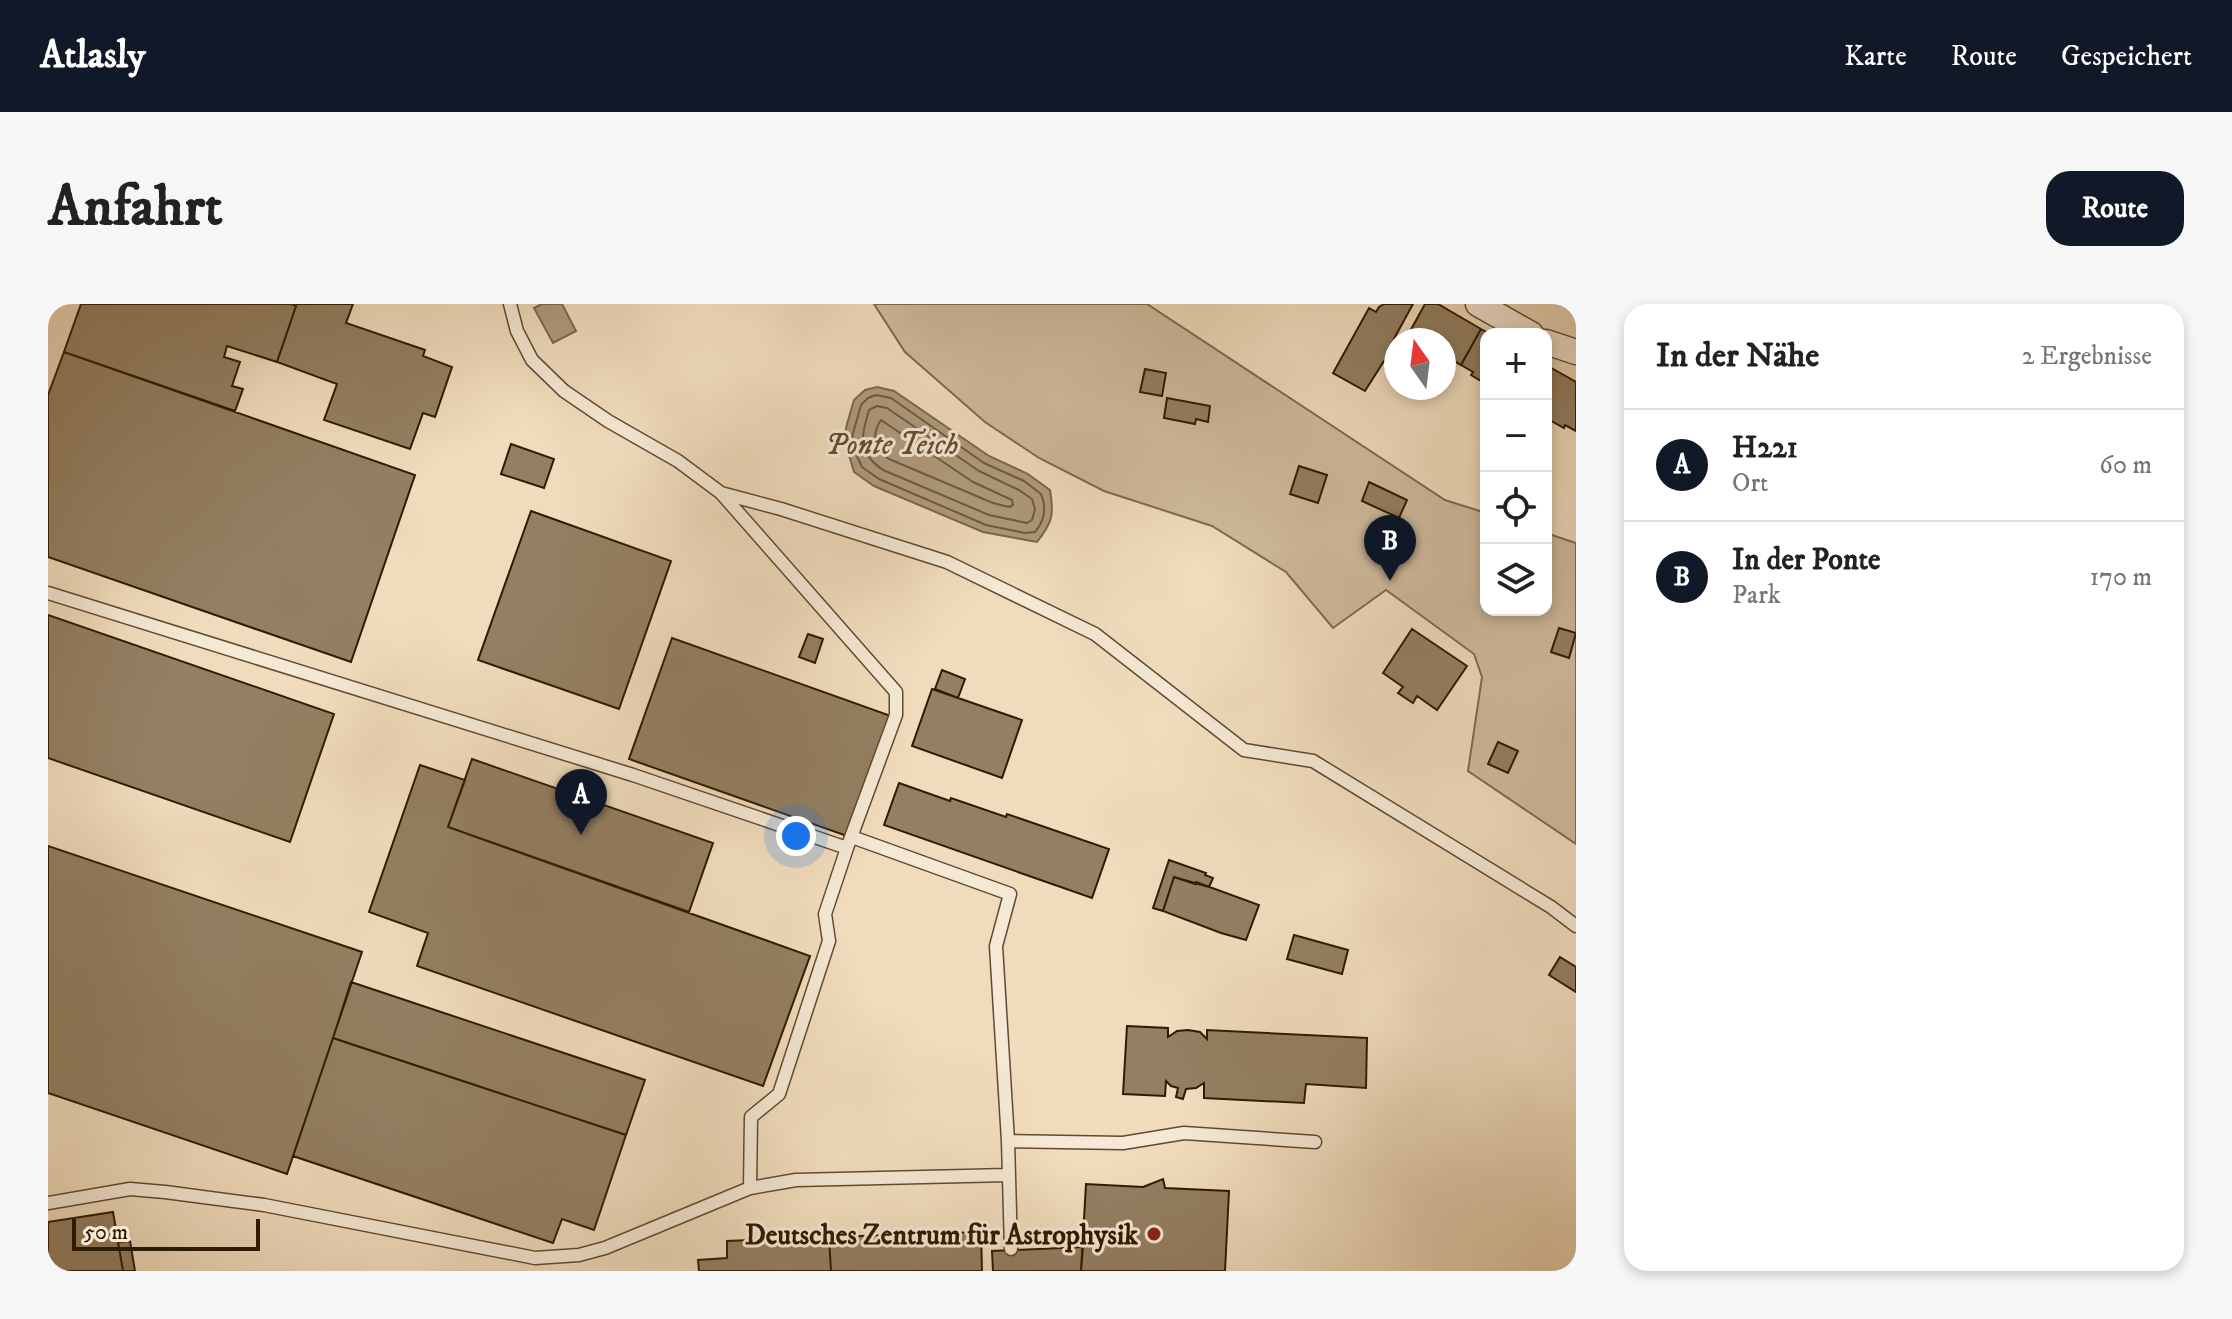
<!DOCTYPE html>
<html lang="de">
<head>
<meta charset="utf-8">
<style>
	:root { --surface:#fff; --page:#f6f6f6; --text:#222; --muted:#767676; --line:#e0e0e0; --accent:#111827 }
	body { margin:0; font-family:"IM FELL DW Pica",serif; background:var(--page); color:var(--text) }
	.controls { position:absolute; right:24px; top:24px; display:grid; overflow:hidden; border-radius:16px; box-shadow:0 4px 12px #0003 }
	.controls button { width:72px; height:72px; display:grid; place-items:center; padding:0; border:0; border-bottom:2px solid var(--line); background:var(--surface); color:var(--text); font:40px sans-serif }
	.compass { position:absolute; left:1336px; top:24px; width:72px; height:72px; border-radius:50%; background:var(--surface); box-shadow:0 4px 12px #0003; rotate:346deg }
	.scale { position:absolute; left:24px; bottom:20px; width:188px; box-sizing:border-box; padding-left:8px; border:4px solid #2f1b00; border-top:0; font-size:22px; line-height:28px; white-space:nowrap; color:#2f1b00; -webkit-text-stroke:6px #f5e8d4; paint-order:stroke }
	.you { position:absolute; left:748px; top:532px; width:28px; height:28px; margin:-20px; border:6px solid #fff; border-radius:50%; background:#1a73e8; box-shadow:0 0 0 12px #1a73e833 }
	.badge { display:grid; place-items:center; width:52px; height:52px; border-radius:50%; background:var(--accent); color:#fff; font-size:26px; font-weight:700 }
	.pin { position:absolute; translate:-50% -66px; filter:drop-shadow(0 2px 4px #0008) }
	.pin::after { content:''; position:absolute; top:42px; width:28px; height:24px; background:inherit; clip-path:polygon(0 0,100% 0,50% 100%) }
	.list { margin:0; padding:0; list-style:none }
	h2 { display:flex; justify-content:space-between; align-items:center; height:104px; margin:0; padding:0 32px; font-size:34px }
	h2 small { font-size:26px; font-weight:400; color:var(--muted) }
	.list li { display:grid; grid-template-columns:52px 1fr auto; gap:24px; align-items:center; box-sizing:border-box; height:112px; padding:0 32px; border-top:2px solid var(--line) }
	.list b { display:block; font-size:30px; white-space:nowrap }
	.list p { margin:0; font-size:26px; white-space:nowrap; color:var(--muted) }
	.list em { font-size:26px; font-style:normal; color:var(--muted) }
	.icon { flex:none; width:44px; height:44px; fill:none; stroke:currentColor; stroke-width:2; stroke-linecap:round; stroke-linejoin:round }
	.map { position:relative; flex:none; width:1528px; height:967px; overflow:hidden; border-radius:24px }
	header { display:flex; align-items:center; gap:48px; box-sizing:border-box; height:112px; padding:0 40px; background:var(--accent); color:#fff }
	header strong { font-size:38px }
	nav { display:flex; gap:44px; margin-inline-start:auto; font-size:28px }
	.intro { display:flex; align-items:center; justify-content:space-between; box-sizing:border-box; height:192px; padding:0 48px }
	h1 { margin:0; font-size:56px }
	.button { padding:20px 36px; border-radius:24px; background:var(--accent); color:#fff; font-size:28px; font-weight:700 }
	main { display:flex; gap:48px; padding:0 48px }
	aside { flex:1; background:var(--surface); border-radius:24px; box-shadow:0 4px 12px #0003 }
	.map>svg:first-child { display:block }
</style>
</head>
<body>
<header>
<strong>Atlasly</strong>
<nav><a>Karte</a><a>Route</a><a>Gespeichert</a></nav>
</header>
<div class="intro"><h1>Anfahrt</h1><a class="button">Route</a></div>
<main>
<div class="map">
<svg width="1528" height="967" viewBox="0 0 1528 967">
	<rect width="100%" height="100%" fill="#f0dcbd"/>
	<filter id="stains"><feTurbulence type="fractalNoise" baseFrequency=".0025" numOctaves="4"/><feColorMatrix values="0 0 0 0 .2 0 0 0 0 .09 0 0 0 0 .02 0 0 0 .5 -.17"/></filter>
	<radialGradient id="worn" r=".72"><stop offset=".6" stop-color="#630" stop-opacity="0"/><stop offset="1" stop-color="#630" stop-opacity=".3"/></radialGradient>
	<!-- green -->
	<path fill="#cfbb9d" stroke="#7f6b4e" stroke-width="2" d="M826,0H1099L1397,196L1438,209V306H1498V229L1528,239V540L1420,467L1434,373L1426,350L1338,286L1285,324L1238,268L1164,222L1056,187L991,154L937,118L857,48Z"/>
	<!-- water -->
	<path fill="#ae9a7d" stroke="#7b674b" stroke-width="2" d="M494,0H514L528,27L505,39L486,4Z
		M829,83L846,87L941,152L980,170L1002,186C1006,210 1005,218 989,238L935,228L826,182L806,168L796,134L799,120L806,96L817,86Z"/>
	<g fill="none" stroke-linecap="round" stroke-linejoin="round">
		<!-- shore -->
		<path stroke="#6e5a3e" stroke-width="2" d="M828,91L843,94L936,159L976,177L993,190C999,204 997,216 987,228L977,229L938,221L831,175L814,163L807,148L804,133L813,101L820,94Z
			M829,102L839,104L931,167L971,186L984,195L987,205L984,216L979,219L941,211L835,166C809,148 813,134 821,106Z
			M833,116L925,178L964,196L965,201L961,203L945,199L841,155C826,145 823,131 833,116Z"/>
	</g>
	<!-- building -->
	<path fill="#937f62" stroke="#2f1b00" stroke-width="2" d="M33,0H243L248,2L229,58L179,42L176,53L192,58L184,82L195,85L187,107L16,48Z
		M243,0H305L298,19L377,46L375,52L404,63L387,113L375,109L362,145L276,116L289,80L229,58L248,2Z
		M1336,0H1365L1341,44L1343,46L1317,87L1285,69L1321,4L1328,8L1331,3Z
		M1377,0H1390L1433,25L1413,61L1396,51V36H1368L1360,31Z
		M1433,25L1442,30H1438V80L1423,71L1425,68L1413,61Z
		M16,48L367,171L303,358L0,253V91Z
		M1498,61L1528,78V127L1517,121L1516,124L1498,114Z
		M1097,65L1118,69L1114,92L1092,88Z
		M1119,94L1162,102L1160,118L1148,115L1147,120L1116,114Z
		M463,140L506,155L496,184L453,170Z
		M1251,162L1279,171L1270,199L1242,190Z
		M1321,178L1359,196L1351,214L1314,197Z
		M483,207L623,257L571,405L430,356Z
		M1333,225L1356,237L1342,262L1320,249Z
		M0,311L286,410L242,538L0,454Z
		M1511,324L1528,329L1521,354L1503,348Z
		M1364,325L1419,362L1389,406L1369,392L1365,399L1350,389L1355,383L1335,369Z
		M760,330L775,335L767,359L751,353Z
		M624,334L843,412L799,532L581,455Z
		M894,366L917,375L910,394L887,385Z
		M884,385L974,416L954,474L864,442Z
		M1450,438L1470,447L1460,469L1440,460Z
		M424,455L665,539L641,608L400,523Z
		M372,461L417,476L400,523L762,652L715,782L369,662L380,629L321,608Z
		M851,479L902,497L903,494L958,513L959,510L1061,545L1044,594L836,521Z
		M0,542L314,648L239,870L0,789Z
		M1121,556L1158,569L1157,571L1165,574L1161,583L1126,573L1115,607L1105,604Z
		M1126,573L1147,580L1148,578L1211,601L1198,636L1173,629L1115,607Z
		M1246,631L1300,646L1294,670L1239,655Z
		M1512,653L1528,663V688L1501,671Z
		M303,678L597,776L578,831L285,734Z
		M1079,722L1120,724V733L1129,727L1140,726L1152,728L1159,735V726L1319,734L1318,784L1258,780L1256,799L1156,794V779L1148,784L1138,785L1135,795L1128,793L1130,784L1123,782L1118,777L1117,792L1075,790Z
		M285,734L578,831L546,926L514,915L505,939L245,852Z
		M1115,875L1117,884L1181,887L1177,967H1033L1038,880L1095,883Z
		M65,908L75,967H0V918Z
		M933,928L934,967H783L781,933Z
		M781,933L783,967H651L650,956L679,954V937Z
		M82,937L87,967H75L70,938Z
		M1035,943L1033,967H945L944,947Z"/>
	<g fill="none" stroke-linecap="round" stroke-linejoin="round">
		<!-- service casing -->
		<g stroke="#5f4b2f" stroke-width="15">
			<path id="service" d="M673,189L733,205L899,258L1047,330L1196,446L1265,457L1503,603L1528,622
				M0,289L585,471L799,544L848,411V388L673,189L630,157L560,117L516,87L484,56L469,27L462,0
				M804,533L962,590L948,642L960,837L963,945
				M799,544L777,610L781,637L731,790L703,813L702,884L748,876L960,871
				M960,837L1075,839L1136,829L1267,838
				M0,899L82,885L117,888L216,901L487,954L531,951L557,944L702,884"/>
		</g>
		<!-- minor casing -->
		<g stroke="#5f4b2f" stroke-width="27">
			<path id="minor" d="M1430,0L1483,30
				M1498,38L1528,48"/>
		</g>
		<!-- service -->
		<use href="#service" stroke="#f5e8d4" stroke-width="12"/>
		<!-- minor -->
		<use href="#minor" stroke="#f5e8d4" stroke-width="24"/>
	</g>
	<!-- markers -->
	<circle fill="#8f2418" stroke="#f5e8d4" stroke-width="3" cx="1106" cy="930" r="8"/>
	<g text-anchor="middle" stroke-width="6" stroke-linejoin="round" paint-order="stroke">
		<!-- poi labels -->
		<g font-size="28" font-weight="bold" fill="#2f1b00" stroke="#f5e8d4" text-anchor="end">
			<text x="1090" y="940">Deutsches Zentrum für Astrophysik</text>
		</g>
		<!-- water labels -->
		<g font-size="30" font-style="italic" fill="#624e32" stroke="#f5e8d4">
			<text x="844" y="150">Ponte Teich</text>
		</g>
	</g>
	<rect width="100%" height="100%" filter="url(#stains)"/>
	<rect width="100%" height="100%" fill="url(#worn)"/>
</svg>
<div class="controls">
<button>+</button>
<button>−</button>
<button><svg class="icon" aria-label="locate" viewBox="0 0 24 24"><circle cx="12" cy="12" r="6"/><path d="M12 2v4M12 18v4M2 12h4M18 12h4"/></svg></button>
<button><svg class="icon" aria-label="layers" viewBox="0 0 24 24"><path d="M12 4l9 5-9 5-9-5zM3 14l9 5 9-5"/></svg></button>
</div>
<svg class="compass" viewBox="-18 -18 36 36"><path d="M0-13l5 13h-10z" fill="#e53935"/><path d="M0 13l5-13h-10z" fill="#767676"/></svg>
<div class="scale">50 m</div>
<div class="you"></div>
<div class="pin badge" style="left:533px;top:531px">A</div>
<div class="pin badge" style="left:1342px;top:277px">B</div>
</div>
<aside>
<h2>In der Nähe<small>2 Ergebnisse</small></h2>
<ul class="list">
<li><span class="badge">A</span><div><b>H221</b><p>Ort</p></div><em>60 m</em></li>
<li><span class="badge">B</span><div><b>In der Ponte</b><p>Park</p></div><em>170 m</em></li>
</ul>
</aside>
</main>
</body>
</html>
